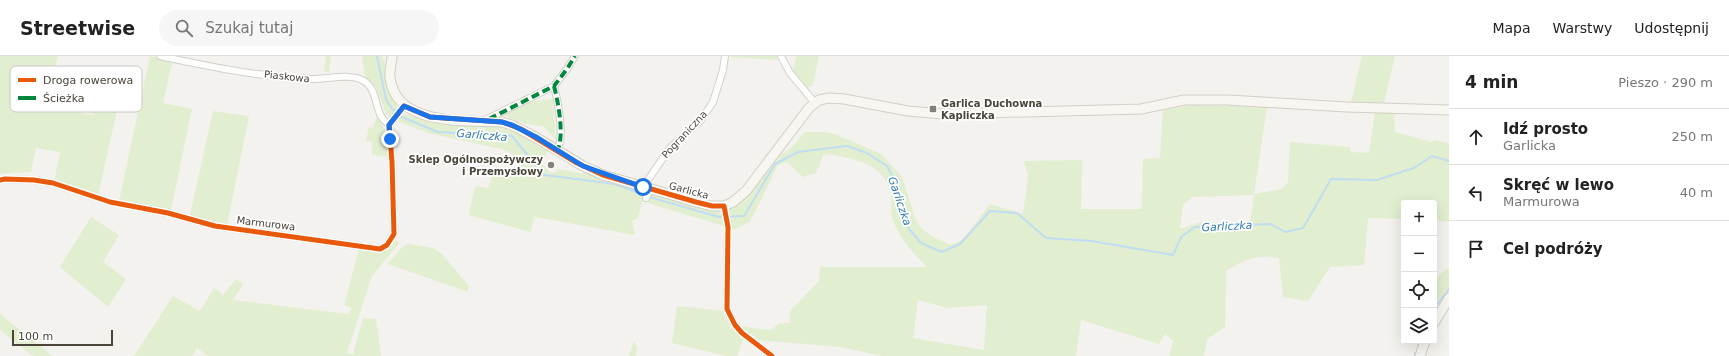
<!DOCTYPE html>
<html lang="pl">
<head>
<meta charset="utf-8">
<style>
	:root { --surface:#fff; --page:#f6f6f6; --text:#222; --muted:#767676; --line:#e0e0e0 }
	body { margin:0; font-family:"DejaVu Sans",sans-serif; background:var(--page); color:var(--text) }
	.controls { position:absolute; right:12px; bottom:12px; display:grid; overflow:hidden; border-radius:4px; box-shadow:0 4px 16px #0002 }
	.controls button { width:36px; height:36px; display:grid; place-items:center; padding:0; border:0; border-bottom:1px solid var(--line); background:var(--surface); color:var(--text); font:20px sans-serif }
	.scale { position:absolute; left:12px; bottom:10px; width:101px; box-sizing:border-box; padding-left:4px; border:2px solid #4b4439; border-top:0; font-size:11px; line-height:14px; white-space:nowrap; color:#4b4439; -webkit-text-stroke:3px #fff; paint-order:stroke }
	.stop { position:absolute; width:12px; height:12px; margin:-9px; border:3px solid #1a73e8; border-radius:50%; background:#fff }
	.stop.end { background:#1a73e8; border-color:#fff; box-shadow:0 1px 4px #0008 }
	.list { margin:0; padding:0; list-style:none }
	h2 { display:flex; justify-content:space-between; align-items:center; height:52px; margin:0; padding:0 16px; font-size:17px }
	h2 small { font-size:13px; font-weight:400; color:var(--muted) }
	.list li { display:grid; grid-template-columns:26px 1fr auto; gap:12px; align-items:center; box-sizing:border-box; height:56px; padding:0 16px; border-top:1px solid var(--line) }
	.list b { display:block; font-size:15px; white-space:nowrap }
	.list p { margin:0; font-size:13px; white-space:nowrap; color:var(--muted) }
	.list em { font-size:13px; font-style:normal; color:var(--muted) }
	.icon { flex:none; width:22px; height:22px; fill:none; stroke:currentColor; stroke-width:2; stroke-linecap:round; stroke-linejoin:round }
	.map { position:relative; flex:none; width:1449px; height:300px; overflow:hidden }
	header { display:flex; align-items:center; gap:24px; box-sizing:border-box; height:56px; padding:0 20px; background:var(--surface); border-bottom:1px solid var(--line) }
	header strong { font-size:19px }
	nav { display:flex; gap:22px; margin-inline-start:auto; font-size:14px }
	.search { width:280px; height:36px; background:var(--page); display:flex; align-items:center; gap:10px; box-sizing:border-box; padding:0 14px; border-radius:22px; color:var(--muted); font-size:15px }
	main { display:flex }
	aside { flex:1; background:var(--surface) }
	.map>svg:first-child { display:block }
</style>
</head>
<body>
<header>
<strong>Streetwise</strong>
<div class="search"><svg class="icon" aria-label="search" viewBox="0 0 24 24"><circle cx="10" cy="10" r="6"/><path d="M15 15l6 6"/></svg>Szukaj tutaj</div>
<nav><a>Mapa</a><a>Warstwy</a><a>Udostępnij</a></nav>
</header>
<main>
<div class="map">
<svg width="1449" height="300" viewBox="0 0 1449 300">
	<rect width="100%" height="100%" fill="#f4f2ee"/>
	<!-- green -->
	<path fill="#e1eecf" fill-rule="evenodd" d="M0,0H58L47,49L92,59L97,40L119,45L98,140L54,126L60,96L36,92L31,116L0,118Z
		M150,0L172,7L163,47L192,53L171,154L119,145Z
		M326,0H331L329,16H324Z
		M362,0H382C390,16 389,34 397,52L391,62L386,58L376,31L365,21Z
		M730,0H776L778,4L730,1Z
		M796,0H819L813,29L805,33L793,15Z
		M1362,0H1395L1384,47L1351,46Z
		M553,43L556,84L543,70L526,68L503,59L529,46Z
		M1194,49L1267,51L1254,138L1282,133L1288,126L1290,86L1350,91L1351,96L1369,97L1375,56L1394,55L1395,76L1431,86L1437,84L1449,88V166L1434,164V147H1404V163L1368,162L1364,209L1330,211L1308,245L1283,241L1279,202C1258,198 1243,204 1226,215L1225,271L1207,283L1204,300H1169L1173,285L1165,278L1159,288L1081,264L1076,300H883L840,291L757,284L738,269L752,272L771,274L780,267H790V255L819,225L820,211H927C913,197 900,183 893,164C890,156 892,147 891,139C886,107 852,102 826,98L823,100L816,117L803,121L787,106L778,109L750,166L730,175L728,155L748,139L782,98L792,91L805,76H824L835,78L881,98L902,121L916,164L922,173L933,181L951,189L962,184L990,148L1023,158L1028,121L1024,105L1082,104L1081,153H1142L1143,103L1160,102L1163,54ZM1254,139L1250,167L1201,166L1180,173L1183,149L1193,141ZM918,244L947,252L987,249L984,294L913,282Z
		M213,55L249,60L227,169L190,159Z
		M378,58L388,83L389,101L372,99V86L366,85L369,71L373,72Z
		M402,58L456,69L499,71L526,80L549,94L541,107L550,116L555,117L558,113L592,119L645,135L638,162L632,165L635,179L535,161L530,176L469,159L475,130L488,132L495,111L525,114L511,97L501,93L428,77L398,65Z
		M651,137L717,154L721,158L724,170L648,147Z
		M91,161L119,179L103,206L126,223L108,251L60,211Z
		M394,182L399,187L372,220L347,297L353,298L363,262L376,263L381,300H208L197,292L192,300H134L173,240L200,255L214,232L223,239L236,223L243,228L233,244L348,258L352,252L344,249L359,193L376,195L386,193Z
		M409,188L433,192L441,197L468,229V236L388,208L402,191Z
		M1449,212V231L1434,249C1434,234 1432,219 1449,212Z
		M1403,217L1404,218V255H1401Z
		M677,250L722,255L730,270L744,282L737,300H726L672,287Z
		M0,258L53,300H33L0,274Z
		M634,285L637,291L636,300H629Z"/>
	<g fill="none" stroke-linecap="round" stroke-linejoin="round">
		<!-- stream -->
		<path stroke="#c0ddf1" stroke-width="2" d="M377,0L386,44L397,59L438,76L512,80L544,119L615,128L653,142L719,161L744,160L775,108L798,96L847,90L867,97L887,110L895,125L909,173L921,187L942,196L960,188L990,155L1017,157L1046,182L1092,185L1173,199L1181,181L1195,171L1271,168L1285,176L1303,172L1331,123L1377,124L1414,112L1432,100L1449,105
			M1434,252L1449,233
			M1418,288L1419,285
			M1415,300V297"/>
		<!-- street casing -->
		<g stroke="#d2d0cb" stroke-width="8">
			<path id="street" d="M160,0C207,10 265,22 313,23C328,23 351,17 364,25C376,32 375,49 381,60C383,64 386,66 389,69
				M781,0L790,17L815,47
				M554,30C558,45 565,81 557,95
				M485,64L554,30L567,13L575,0
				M0,124L5,123L34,124L53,127L110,146L168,157L215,170L380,193L387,189L394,178L392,106L389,69L404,50
				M643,131L670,92L701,64L713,46L723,14L725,0
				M646,142L650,133
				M724,150L728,171L727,253L735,269L742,277L772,300"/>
		</g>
		<!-- secondary casing -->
		<g stroke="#d3cfc5" stroke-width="11">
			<path id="secondary" d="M392,0C392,7 389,15 390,21C395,71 466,64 502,66L512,69L537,82L583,110L603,119L696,146L712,150H724L733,146L746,135L809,52L819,44L829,42L844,43L908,55L943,58L1141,53L1184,44H1227L1347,51L1449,54
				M1434,267L1449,242
				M1420,300L1425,285"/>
		</g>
		<!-- street -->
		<use href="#street" stroke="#fdfdfc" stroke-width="6"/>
		<!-- secondary -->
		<use href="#secondary" stroke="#f7f6f1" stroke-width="9"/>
		<!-- quiet -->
		<path stroke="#00873e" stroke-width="4" stroke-dasharray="8 4" stroke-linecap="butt" d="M554,30C558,45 565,81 557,95
			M489,63L554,30L567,13L575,0"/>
		<!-- cycleway casing -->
		<g stroke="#fff" stroke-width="8">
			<path id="cycleway" d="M0,124L5,123L34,124L53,127L110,146L168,157L215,170L380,193L387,189L394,178L392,106L389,69L404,50L430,61L502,66L521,73L577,107L603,119L696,146L712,150H724L728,171L727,253L735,269L742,277L772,300"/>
		</g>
		<!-- cycleway -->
		<use href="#cycleway" stroke="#e8590c" stroke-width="5"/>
	</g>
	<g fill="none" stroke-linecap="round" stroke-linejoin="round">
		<!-- route -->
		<path stroke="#1a73e8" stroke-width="5" d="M390,83L389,69L404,50L430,61L502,66L512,69L538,82L583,110L643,131"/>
	</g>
	<!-- markers -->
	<g fill="#868178" stroke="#fff" stroke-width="1.5">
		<rect x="929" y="49" width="8" height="8" rx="2"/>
		<circle cx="551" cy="109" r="4"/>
	</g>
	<g text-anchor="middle" stroke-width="3.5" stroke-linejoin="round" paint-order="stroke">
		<!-- street labels -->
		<g font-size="10" fill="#4b4439" stroke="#fff">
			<text transform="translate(287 20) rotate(6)" y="4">Piaskowa</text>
			<text transform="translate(684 78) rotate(-47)" y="4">Pograniczna</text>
			<text transform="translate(689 134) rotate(15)" y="4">Garlicka</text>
			<text transform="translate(266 167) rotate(7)" y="4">Marmurowa</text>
		</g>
		<!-- poi labels -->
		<g font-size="10" font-weight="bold" fill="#4b4439" stroke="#fff" text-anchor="start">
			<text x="941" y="51">Garlica Duchowna<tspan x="941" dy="12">Kapliczka</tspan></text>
			<text x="543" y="107" text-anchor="end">Sklep Ogólnospożywczy<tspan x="543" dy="12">i Przemysłowy</tspan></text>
		</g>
		<!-- water labels -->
		<g font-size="11" font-style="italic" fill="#2e7ab2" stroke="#fff">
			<text transform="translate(482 79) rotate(5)" y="4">Garliczka</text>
			<text transform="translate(900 145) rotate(71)" y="4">Garliczka</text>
			<text transform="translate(1227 170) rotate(-3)" y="4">Garliczka</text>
		</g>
	</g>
	<!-- legend -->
	<rect x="10" y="10" width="132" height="46" rx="6" fill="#fff" stroke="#c9c7c4" stroke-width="1"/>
	<rect x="18" y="22" width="18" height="4" fill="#e8590c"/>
	<rect x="18" y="40" width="18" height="4" fill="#00873e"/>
	<g font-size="11" fill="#4b4439">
		<text x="43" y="28">Droga rowerowa</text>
		<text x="43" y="46">Ścieżka</text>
	</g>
</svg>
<div class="controls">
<button>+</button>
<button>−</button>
<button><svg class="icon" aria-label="locate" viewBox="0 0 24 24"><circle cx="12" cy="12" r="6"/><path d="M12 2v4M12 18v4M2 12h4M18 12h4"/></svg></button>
<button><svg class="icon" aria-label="layers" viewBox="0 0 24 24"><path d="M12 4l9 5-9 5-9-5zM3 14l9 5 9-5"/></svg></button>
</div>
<div class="scale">100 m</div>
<div class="stop" style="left:643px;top:131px"></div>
<div class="stop end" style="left:390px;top:83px"></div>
</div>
<aside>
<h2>4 min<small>Pieszo · 290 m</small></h2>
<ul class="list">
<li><svg class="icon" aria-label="ahead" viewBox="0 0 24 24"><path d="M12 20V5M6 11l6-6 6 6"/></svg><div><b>Idź prosto</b><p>Garlicka</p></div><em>250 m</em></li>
<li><svg class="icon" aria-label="left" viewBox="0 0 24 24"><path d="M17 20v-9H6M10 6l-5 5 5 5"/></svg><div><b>Skręć w lewo</b><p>Marmurowa</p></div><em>40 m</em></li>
<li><svg class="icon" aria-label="arrive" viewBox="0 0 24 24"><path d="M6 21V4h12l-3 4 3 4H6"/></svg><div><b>Cel podróży</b></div></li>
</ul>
</aside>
</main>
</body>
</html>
